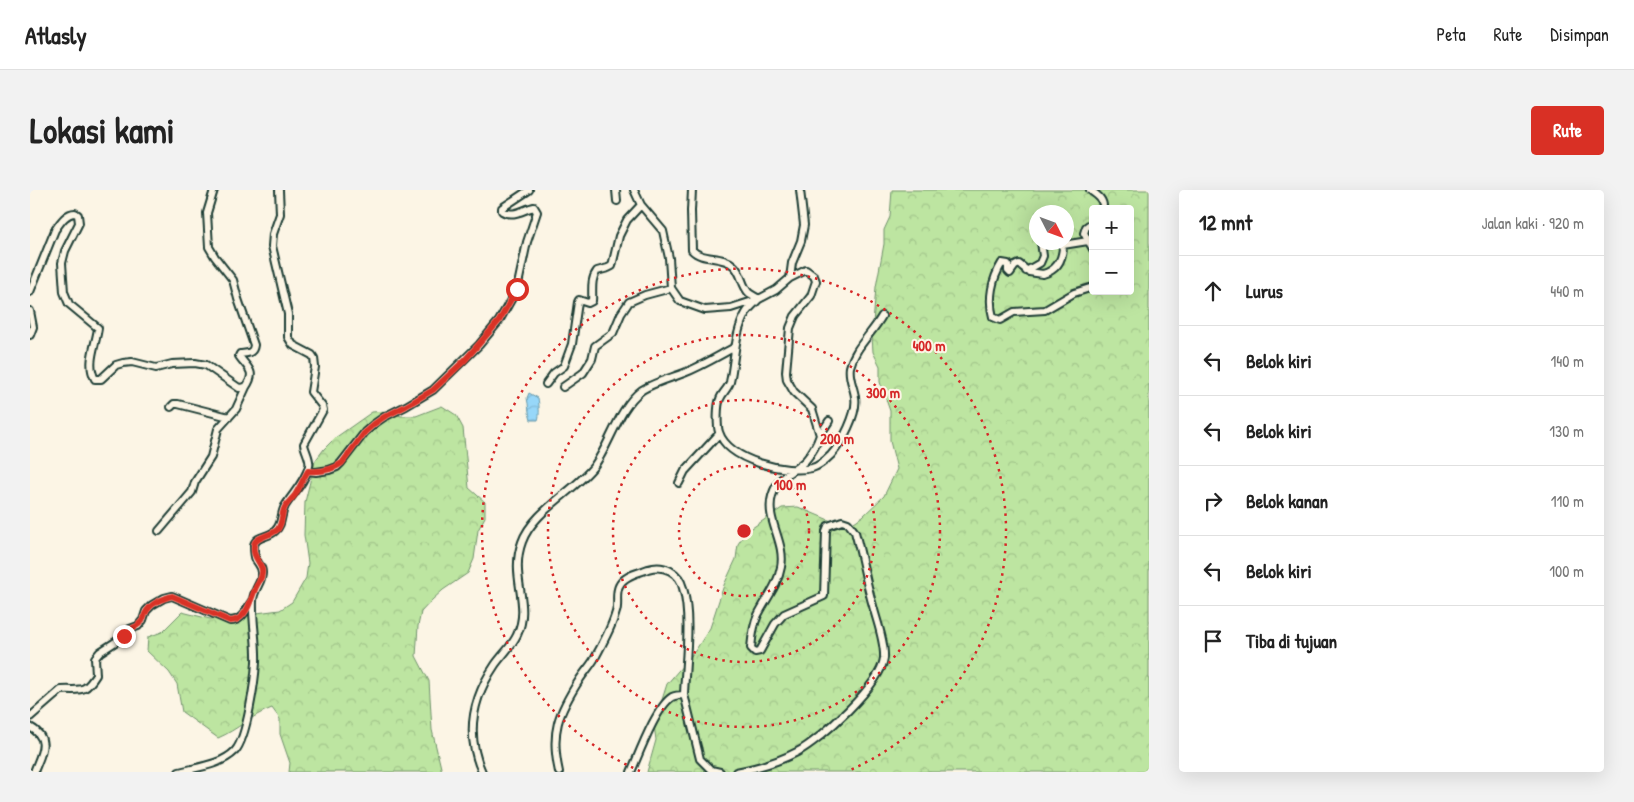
<!DOCTYPE html>
<html lang="id">
<head>
<meta charset="utf-8">
<style>
	:root { --surface:#fff; --page:#f2f2f2; --text:#222; --muted:#767676; --line:#e0e0e0; --accent:#d93025 }
	body { margin:0; font-family:"Patrick Hand",sans-serif; background:var(--page); color:var(--text) }
	.controls { position:absolute; right:15px; top:15px; display:grid; overflow:hidden; border-radius:5px; box-shadow:0 5px 20px #0002 }
	.controls button { width:45px; height:45px; display:grid; place-items:center; padding:0; border:0; border-bottom:1px solid var(--line); background:var(--surface); color:var(--text); font:25px sans-serif }
	.compass { position:absolute; left:999px; top:15px; width:45px; height:45px; border-radius:50%; background:var(--surface); box-shadow:0 5px 20px #0002; rotate:132deg }
	.stop { position:absolute; width:15px; height:15px; margin:-11px; border:4px solid #d93025; border-radius:50%; background:#fff }
	.stop.end { background:#d93025; border-color:#fff; box-shadow:0 1px 5px #0008 }
	.list { margin:0; padding:0; list-style:none }
	h2 { display:flex; justify-content:space-between; align-items:center; height:65px; margin:0; padding:0 20px; font-size:21px }
	h2 small { font-size:16px; font-weight:400; color:var(--muted) }
	.list li { display:grid; grid-template-columns:32px 1fr auto; gap:15px; align-items:center; box-sizing:border-box; height:70px; padding:0 20px; border-top:1px solid var(--line) }
	.list b { display:block; font-size:19px; white-space:nowrap }
	.list em { font-size:16px; font-style:normal; color:var(--muted) }
	.icon { flex:none; width:28px; height:28px; fill:none; stroke:currentColor; stroke-width:2; stroke-linecap:round; stroke-linejoin:round }
	.map { position:relative; flex:none; width:1119px; height:582px; overflow:hidden; border-radius:5px }
	header { display:flex; align-items:center; gap:30px; box-sizing:border-box; height:70px; padding:0 25px; background:var(--surface); border-bottom:1px solid var(--line) }
	header strong { font-size:24px }
	nav { display:flex; gap:28px; margin-inline-start:auto; font-size:18px }
	.intro { display:flex; align-items:center; justify-content:space-between; box-sizing:border-box; height:120px; padding:0 30px }
	h1 { margin:0; font-size:35px }
	.button { padding:12px 22px; border-radius:5px; background:var(--accent); color:#fff; font-size:18px; font-weight:700 }
	main { display:flex; gap:30px; padding:0 30px }
	aside { flex:1; background:var(--surface); border-radius:5px; box-shadow:0 5px 20px #0002 }
	.map>svg:first-child { display:block }
</style>
</head>
<body>
<header>
<strong>Atlasly</strong>
<nav><a>Peta</a><a>Rute</a><a>Disimpan</a></nav>
</header>
<div class="intro"><h1>Lokasi kami</h1><a class="button">Rute</a></div>
<main>
<div class="map">
<svg width="1119" height="582" viewBox="0 0 1119 582">
	<defs>
		<pattern id="forest-crowns" width="20" height="18" patternUnits="userSpaceOnUse" patternTransform="scale(1.25)"><rect width="20" height="18" fill="#bde5a1"/><path d="M2 6a3 3 0 1 1 6 0M12 15a3 3 0 1 1 6 0" fill="none" stroke="#a2c58b"/></pattern>
		<pattern id="water-waves" width="16" height="10" patternUnits="userSpaceOnUse" patternTransform="scale(1.25)"><rect width="16" height="10" fill="#97d7f9"/><path d="M0 5q4-4 8 0t8 0" fill="none" stroke="#82b9d6"/></pattern>
	</defs>
	<rect width="100%" height="100%" fill="#fcf5e5"/>
	<filter id="ink" filterUnits="userSpaceOnUse"><feTurbulence type="fractalNoise" baseFrequency=".02" numOctaves="2"/><feDisplacementMap in="SourceGraphic" scale="10" xChannelSelector="R" yChannelSelector="G"/><feConvolveMatrix kernelMatrix="1 2 1 2 8 2 1 2 1" color-interpolation-filters="sRGB"/></filter>
	<g filter="url(#ink)">
		<!-- forest -->
		<path fill="url(#forest-crowns)" stroke="#6e916a" fill-rule="evenodd" d="M862,0H1119V582H617L626,550L624,535L637,494L665,461L680,438L694,395L706,369L708,354L716,342L752,318L768,317L806,333L821,334L833,326L854,306L867,279L860,251V221L850,192V176L843,162L842,146L846,97L854,54V40L860,27ZM1063,19H1100V101H1063ZM1006,22H1036V52H1006Z
			M412,216L426,225L433,238L439,298L455,312V327L448,340L444,369L438,383L413,400L402,410L391,422L388,436L386,466L399,491L402,540L412,582H259L260,573L250,544V529L242,518C222,525 207,540 188,548L152,522L147,494L139,482L117,461L118,447L132,442L152,422L180,429L250,420L262,412L276,388L278,373L274,345L275,312L285,271L294,259L305,248L342,222L357,221L371,226H386Z"/>
		<!-- water -->
		<path fill="url(#water-waves)" stroke="#6799aa" d="M499,203L508,208C509,213 510,226 508,230H501C498,222 499,216 497,208Z"/>
		<g fill="none" stroke-linecap="round" stroke-linejoin="round">
			<!-- minor casing -->
			<g stroke="#1f3d34" stroke-width="10">
				<path id="minor" d="M586,0L587,11
					M604,0L611,15L633,41L639,68L641,98L650,111L675,120L701,118L729,109L746,100L760,88L776,80L784,86L786,91L781,106L765,126L760,138L756,182L757,190L764,202L782,219L790,245L799,231
					M662,0L661,21L662,60C672,71 692,65 703,75C712,82 711,95 719,103C722,105 726,107 729,109C725,113 719,118 716,123C704,143 705,171 700,192C698,199 692,203 690,209C687,215 687,236 689,242C698,271 757,284 782,278C789,276 796,270 801,265C812,253 828,223 825,207C824,197 818,188 820,177C825,157 842,144 852,126
					M1060,0C1067,5 1074,9 1073,19
					M1063,32L1056,37L1054,43L1063,59
					M1058,51L1033,55C1033,70 1027,80 1013,84L999,82L989,74L985,76L980,83L978,81V74L972,73C962,89 958,109 963,127L970,130L984,122L1015,120L1044,103L1063,97
					M996,81L1010,73L1013,66L1011,52
					M760,88L762,73L771,51L774,35L770,0
					M0,102L25,40C30,33 36,23 45,23L48,25L49,33L35,61L32,73L34,102L39,114L68,138C66,155 56,173 65,189H71L86,175L93,173L102,172L126,178L142,174L165,173L176,175L209,198L216,197C227,181 217,178 209,166L210,164C217,163 223,164 224,155L208,109L203,90L185,67L179,57L177,23L184,0
					M0,121L3,137L0,145
					M516,194L524,183L534,176L542,154L548,112L549,110L558,113L562,111C563,101 560,90 567,81L578,78L582,76L589,46L597,30L611,15
					M533,197L553,183L562,169L565,156L583,143L591,124L599,112L615,105L641,98
					M141,217L144,214H148L199,227
					M278,281L286,282L299,280L307,277L311,273L335,242L344,234L354,227L376,216L403,200L449,155L469,131L487,99L497,52L507,22L504,17C494,19 483,28 472,21V18L499,0
					M649,293L655,281L689,244
					M129,341L162,302L165,292L181,267L188,239L206,219L216,197
					M0,527L31,500C51,499 54,504 66,485L65,468L70,462L90,449L100,439L108,436L113,430L116,421L122,415L134,408L142,406L200,431C212,431 216,420 222,411
					M0,537C22,549 10,565 4,582
					M149,582C168,577 191,575 205,561C217,548 225,490 226,472C227,452 222,431 223,411C223,400 232,393 232,383C232,376 229,375 226,370C224,366 224,360 224,355C227,345 238,348 245,341C253,334 250,325 255,316C263,303 275,292 279,276C281,270 275,261 274,254L293,220L292,216L281,202L285,177L284,168L282,165L263,155L258,147V124L242,56L243,44L250,24L249,0
					M452,582C435,544 442,509 465,475C472,465 482,456 487,445C502,414 479,387 492,352C503,321 544,302 564,276C581,253 588,218 612,200C625,192 641,188 654,183C672,176 688,166 705,157
					M529,582C520,542 528,523 550,489C556,480 563,473 567,464C573,453 583,433 586,422C589,414 585,404 589,396C594,385 609,383 618,379C634,374 649,382 653,398C662,428 655,474 654,505
					M601,582C609,564 626,517 642,507C646,505 650,505 654,505L656,512L670,569L681,580L690,582
					M706,582C727,578 748,572 767,562C790,550 851,495 854,468C855,452 847,432 843,416C836,392 832,367 825,342L818,333L812,331L798,336L796,341L794,406L754,424L745,434L730,461L725,462L721,458C722,447 723,435 728,425C736,409 748,395 751,377C756,352 735,330 742,306C748,285 762,283 775,271C782,263 787,254 790,245"/>
			</g>
			<!-- minor -->
			<use href="#minor" stroke="#fcf5e5" stroke-width="6"/>
		</g>
	</g>
	<g fill="none" stroke-linecap="round" stroke-linejoin="round" filter="url(#ink)">
		<!-- route -->
		<path stroke="#d93025" stroke-width="6" d="M94,446C97,438 104,439 109,434C113,431 114,428 115,424C120,413 132,409 142,406L200,431C217,431 220,410 226,397C229,391 233,388 232,380C231,372 222,367 224,355C225,346 242,346 248,339C253,332 251,324 255,317C258,312 262,309 265,305C270,297 273,289 278,281C290,282 301,281 312,273L335,242L344,234L354,227L376,216L403,200L435,170L469,131L487,99"/>
	</g>
	<!-- distance rings -->
	<g fill="none" stroke="#d62828" stroke-width="2.5" stroke-dasharray="2.5 5">
		<circle cx="714" cy="341" r="65"/>
		<circle cx="714" cy="341" r="131"/>
		<circle cx="714" cy="341" r="196"/>
		<path d="M610 581A262 262 0 1 1 818 581"/>
	</g>
	<circle cx="714" cy="341" r="8" fill="#d62828" stroke="#fcf5e5" stroke-width="2.5"/>
	<g font-size="15" text-anchor="middle" font-weight="bold" fill="#d62828" stroke="#fcf5e5" stroke-width="4" stroke-linejoin="round" paint-order="stroke">
		<text x="899" y="161">400 m</text>
		<text x="853" y="208">300 m</text>
		<text x="807" y="254">200 m</text>
		<text x="760" y="300">100 m</text>
	</g>
</svg>
<div class="controls">
<button>+</button>
<button>−</button>
</div>
<svg class="compass" viewBox="-18 -18 36 36"><path d="M0-13l5 13h-10z" fill="#e53935"/><path d="M0 13l5-13h-10z" fill="#767676"/></svg>
<div class="stop" style="left:487px;top:99px"></div>
<div class="stop end" style="left:94px;top:446px"></div>
</div>
<aside>
<h2>12 mnt<small>Jalan kaki · 920 m</small></h2>
<ul class="list">
<li><svg class="icon" aria-label="ahead" viewBox="0 0 24 24"><path d="M12 20V5M6 11l6-6 6 6"/></svg><div><b>Lurus</b></div><em>440 m</em></li>
<li><svg class="icon" aria-label="left" viewBox="0 0 24 24"><path d="M17 20v-9H6M10 6l-5 5 5 5"/></svg><div><b>Belok kiri</b></div><em>140 m</em></li>
<li><svg class="icon" aria-label="left" viewBox="0 0 24 24"><path d="M17 20v-9H6M10 6l-5 5 5 5"/></svg><div><b>Belok kiri</b></div><em>130 m</em></li>
<li><svg class="icon" aria-label="right" viewBox="0 0 24 24"><path d="M7 20v-9h11M14 6l5 5-5 5"/></svg><div><b>Belok kanan</b></div><em>110 m</em></li>
<li><svg class="icon" aria-label="left" viewBox="0 0 24 24"><path d="M17 20v-9H6M10 6l-5 5 5 5"/></svg><div><b>Belok kiri</b></div><em>100 m</em></li>
<li><svg class="icon" aria-label="arrive" viewBox="0 0 24 24"><path d="M6 21V4h12l-3 4 3 4H6"/></svg><div><b>Tiba di tujuan</b></div></li>
</ul>
</aside>
</main>
</body>
</html>
